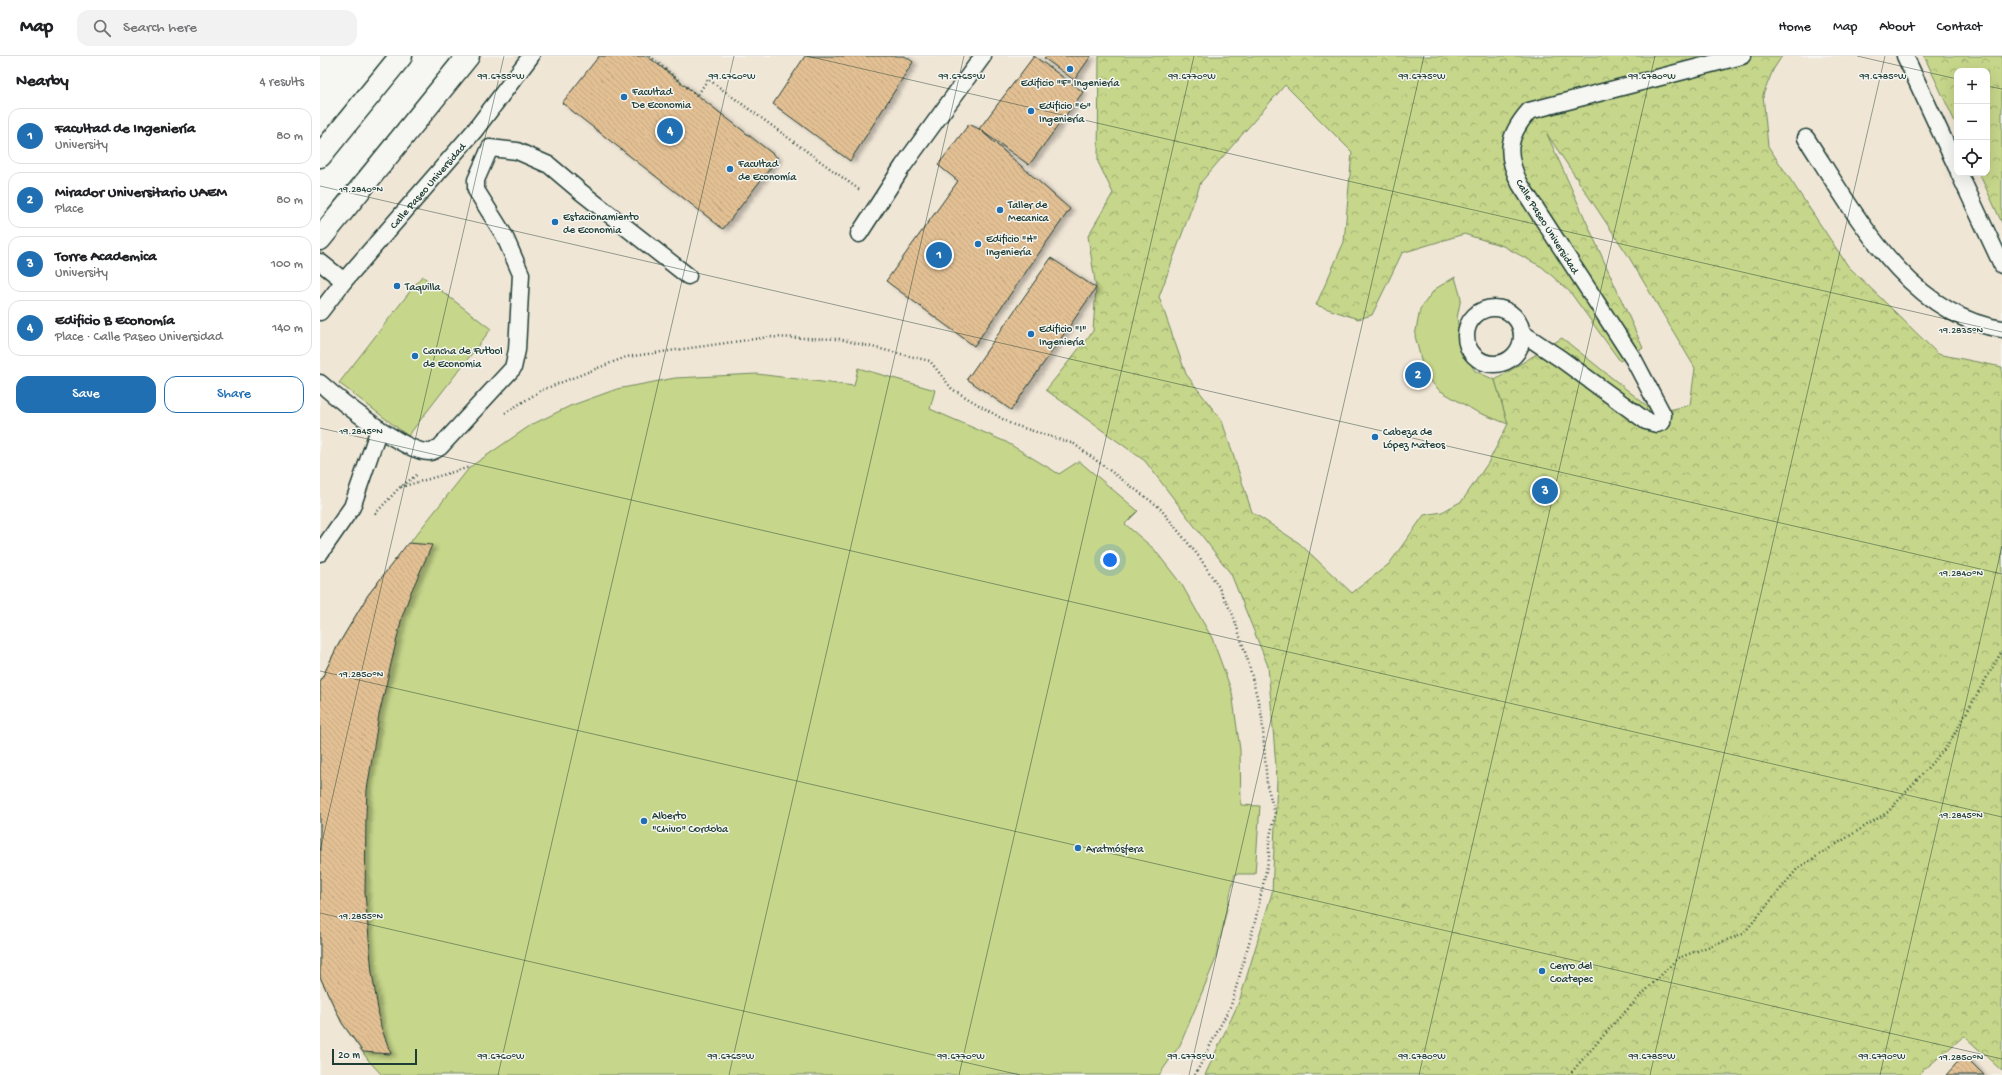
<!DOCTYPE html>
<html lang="en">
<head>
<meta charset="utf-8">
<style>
	:root { --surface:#fff; --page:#f2f2f2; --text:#202124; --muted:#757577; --line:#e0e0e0; --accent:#1f6fb2 }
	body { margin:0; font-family:"Gochi Hand",sans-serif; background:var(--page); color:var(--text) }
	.controls { position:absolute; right:12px; top:12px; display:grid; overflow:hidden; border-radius:8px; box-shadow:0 4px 16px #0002 }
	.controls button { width:36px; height:36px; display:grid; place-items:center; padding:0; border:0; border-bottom:1px solid var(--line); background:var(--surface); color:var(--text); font:20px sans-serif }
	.scale { position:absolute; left:12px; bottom:10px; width:85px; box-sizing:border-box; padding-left:4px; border:2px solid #1f3d34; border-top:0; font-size:11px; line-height:14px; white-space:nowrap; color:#1f3d34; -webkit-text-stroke:3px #f6f6f2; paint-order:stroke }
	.you { position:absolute; left:790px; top:504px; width:14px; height:14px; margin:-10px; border:3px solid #fff; border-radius:50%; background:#1a73e8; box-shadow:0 0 0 6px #1a73e833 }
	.badge { display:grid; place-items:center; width:26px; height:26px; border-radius:50%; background:var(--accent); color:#fff; font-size:13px; font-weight:700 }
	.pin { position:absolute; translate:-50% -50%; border:2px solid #fff; box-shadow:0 1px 4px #0006 }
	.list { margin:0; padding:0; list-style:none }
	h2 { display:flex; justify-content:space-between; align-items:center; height:52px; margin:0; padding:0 16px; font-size:17px }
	h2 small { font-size:13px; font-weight:400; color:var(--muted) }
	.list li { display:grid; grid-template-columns:26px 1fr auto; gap:12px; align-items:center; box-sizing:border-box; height:56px; margin:0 8px 8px; padding:0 8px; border:1px solid var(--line); border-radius:12px }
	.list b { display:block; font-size:15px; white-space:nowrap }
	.list p { margin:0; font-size:13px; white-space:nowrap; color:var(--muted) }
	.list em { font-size:13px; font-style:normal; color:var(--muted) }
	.actions { display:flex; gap:8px; padding:12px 16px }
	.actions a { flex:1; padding:9px 0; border:1px solid var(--accent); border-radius:12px; text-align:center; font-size:14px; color:var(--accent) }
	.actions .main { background:var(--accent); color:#fff }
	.icon { flex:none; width:22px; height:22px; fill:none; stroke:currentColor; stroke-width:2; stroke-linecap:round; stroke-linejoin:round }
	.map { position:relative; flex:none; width:1682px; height:1019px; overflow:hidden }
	header { display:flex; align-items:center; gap:24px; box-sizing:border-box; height:56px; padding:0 20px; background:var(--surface); border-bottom:1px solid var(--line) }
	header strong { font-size:19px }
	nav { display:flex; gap:22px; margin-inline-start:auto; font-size:14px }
	.search { width:280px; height:36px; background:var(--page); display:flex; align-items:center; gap:10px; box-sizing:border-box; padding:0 14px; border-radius:12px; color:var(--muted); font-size:15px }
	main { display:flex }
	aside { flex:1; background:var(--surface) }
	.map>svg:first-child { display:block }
</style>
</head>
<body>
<header>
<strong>Map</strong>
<div class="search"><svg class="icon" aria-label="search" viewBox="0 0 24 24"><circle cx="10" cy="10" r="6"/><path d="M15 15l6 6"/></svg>Search here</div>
<nav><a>Home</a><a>Map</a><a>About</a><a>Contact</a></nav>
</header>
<main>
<aside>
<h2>Nearby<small>4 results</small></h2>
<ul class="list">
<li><span class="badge">1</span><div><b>Facultad de Ingeniería</b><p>University</p></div><em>80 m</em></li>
<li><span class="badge">2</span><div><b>Mirador Universitario UAEM</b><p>Place</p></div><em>80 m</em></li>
<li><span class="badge">3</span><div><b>Torre Academica</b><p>University</p></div><em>100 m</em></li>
<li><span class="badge">4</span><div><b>Edificio B Economía</b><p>Place · Calle Paseo Universidad</p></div><em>140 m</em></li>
</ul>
<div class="actions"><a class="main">Save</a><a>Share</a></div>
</aside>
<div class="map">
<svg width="1682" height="1019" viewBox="0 0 1682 1019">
	<defs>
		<pattern id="forest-crowns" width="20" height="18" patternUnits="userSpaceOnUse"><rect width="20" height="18" fill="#c6d68a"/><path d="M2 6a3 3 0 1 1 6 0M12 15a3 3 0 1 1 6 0" fill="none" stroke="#a0af72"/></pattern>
		<pattern id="building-back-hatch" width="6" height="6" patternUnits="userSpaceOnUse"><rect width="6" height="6" fill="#e3c094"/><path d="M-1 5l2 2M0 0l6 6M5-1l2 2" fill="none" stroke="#c2a680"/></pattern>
		<filter id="shadow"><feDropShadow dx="4.5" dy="2.5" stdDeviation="2" flood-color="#0004"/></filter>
	</defs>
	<rect width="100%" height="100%" fill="#f6f6f2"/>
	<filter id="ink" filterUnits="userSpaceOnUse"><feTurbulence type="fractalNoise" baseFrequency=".025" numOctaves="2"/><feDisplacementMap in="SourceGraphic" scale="8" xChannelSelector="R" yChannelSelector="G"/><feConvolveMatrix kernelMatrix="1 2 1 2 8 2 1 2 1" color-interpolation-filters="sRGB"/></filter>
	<g filter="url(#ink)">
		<!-- built -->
		<path fill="#f0e6d6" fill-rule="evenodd" d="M161,0H1682V1019H0V197ZM1637,15H1667V117H1637Z"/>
		<!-- grass -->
		<path fill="#c6d68a" stroke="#728a5f" d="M102,220L171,273L88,380L19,327Z
			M1135,221L1141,242L1137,262L1142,294L1155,315L1175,324L1188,368L1157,356L1119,334L1105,319L1095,280L1100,253L1115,233Z
			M538,312L615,334L610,353L686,386L739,418L759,405L818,455L805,468L834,493L862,529L892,582L912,636L920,694L921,749L940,750L935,818H915L895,905L860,989L839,1019H62L49,1005L22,967L0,921V626L17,591L48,539L150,411L211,369L250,350L297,333L355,322L437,318L534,330Z"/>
		<!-- forest -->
		<path fill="url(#forest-crowns)" stroke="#728a5f" fill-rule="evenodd" d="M779,0H1462L1453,14L1443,39L1448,90L1528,210L1618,298L1682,311V1015L1644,980L1598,1019H885L919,946L952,837L957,723L948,610L911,518L825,405L726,334L773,275L776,232L768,180L793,137L778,106ZM965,29L1032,96L1024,186L996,249L1038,263L1052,259L1082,197L1144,178L1183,190L1222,211L1250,236L1300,305L1323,292L1227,78L1307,198L1375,312L1370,349L1336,357L1242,282L1175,324L1188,368L1168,407L1142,445L1122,456L1104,459L1069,508L1032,537L979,487L932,456L902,365L866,318L839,241L881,126Z
			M1604,0H1682V167L1659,117H1667V15H1637V70Z"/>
		<!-- building -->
		<path fill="url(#building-back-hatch)" stroke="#1f3d34" filter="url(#shadow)" d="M279,0H327L458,102L403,173L242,47Z
			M485,0H585L593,6L530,105L453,48Z
			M714,0L763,36L709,109L659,73Z
			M726,0H771L754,24L724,2Z
			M649,68L659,73L750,153L654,290L566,225L638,125L618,109Z
			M731,202L776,232L691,354L647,323Z
			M88,487L112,489L91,536L82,561L59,659L47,734L46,760L45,837L52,917L61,971L71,998L43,996L22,967L0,921V626L17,591L48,539Z
			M1644,999L1664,1019H1626Z"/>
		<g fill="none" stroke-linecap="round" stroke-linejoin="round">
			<!-- service casing -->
			<g stroke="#1f3d34" stroke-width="19">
				<g id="service">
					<path d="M1585,0L1637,112"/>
					<path d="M1486,82C1533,154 1588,260 1682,273"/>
					<path d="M1639,117L1682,209"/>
					<path d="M539,178L583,110L663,0"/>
					<path d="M0,206L24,225"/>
					<circle cx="1174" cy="280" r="28"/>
					<path id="s1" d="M0,256L24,225L155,74L211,0"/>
					<path d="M1202,277L1241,303L1326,365L1337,368L1342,366L1343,359L1314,304L1200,128C1185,98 1187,80 1209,55L1422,0"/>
					<path d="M0,327C19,344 85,397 109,396C113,396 117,393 120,391L193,312L197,294L201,218L184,179L156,134V124L170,92L197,95L229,109L261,136L368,220"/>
					<path d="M0,497L32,451L59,373"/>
				</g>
			</g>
			<!-- tertiary casing -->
			<g stroke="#1f3d34" stroke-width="25">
				<path id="tertiary" d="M0,100L81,0
					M0,183L148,0"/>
			</g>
			<!-- path -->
			<path stroke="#1f3d34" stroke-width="2.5" stroke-dasharray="1 3" stroke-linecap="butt" d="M330,0L377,40L388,23L541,135
				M185,357L222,334L306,301L449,281L519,283L610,305L632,333L691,368L754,388L839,451L880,502L898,530L913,559L928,605L942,661L947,729L955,758L949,785V801L935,866L911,949L875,1019
				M81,431L150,411
				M55,458L79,432L98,418
				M1249,1019L1297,964L1358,902L1423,878L1478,812L1568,756L1628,689L1682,595"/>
			<!-- service -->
			<use href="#service" stroke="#f6f6f2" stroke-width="16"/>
			<!-- tertiary -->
			<use href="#tertiary" stroke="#f6f6f2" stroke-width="22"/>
		</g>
	</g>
	<!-- ticks -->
	<path fill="none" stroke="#1f3d34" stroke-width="1" stroke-opacity="0.45" d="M487,0L1682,276M1537,0L1637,23M1667,30L1682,33M0,130L1682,518M0,372L1682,761M0,615L1682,1003M0,795L184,0M0,857L700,1019M178,1019L414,0M409,1019L644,0M639,1019L874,0M869,1019L1104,0M1099,1019L1335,0M1330,1019L1565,0M1560,1019L1682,490"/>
	<!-- markers -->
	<g fill="#1f6fb2" stroke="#f6f6f2" stroke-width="1.5">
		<circle cx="750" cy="13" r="4"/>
		<circle cx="304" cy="41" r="4"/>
		<circle cx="711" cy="55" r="4"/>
		<circle cx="410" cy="113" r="4"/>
		<circle cx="680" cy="154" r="4"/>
		<circle cx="235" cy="166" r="4"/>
		<circle cx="658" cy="188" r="4"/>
		<circle cx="77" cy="230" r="4"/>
		<circle cx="711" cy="278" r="4"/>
		<circle cx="95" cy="300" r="4"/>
		<circle cx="1055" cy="381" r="4"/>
		<circle cx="324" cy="765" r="4"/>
		<circle cx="758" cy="792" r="4"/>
		<circle cx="1222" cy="915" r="4"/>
	</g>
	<g text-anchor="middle" stroke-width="3" stroke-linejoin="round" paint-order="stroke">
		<!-- poi labels -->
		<g font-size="11" fill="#1f3d34" stroke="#f6f6f2" text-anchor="start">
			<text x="750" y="30" text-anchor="middle">Edificio "F" Ingeniería</text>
			<text x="312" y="39">Facultad<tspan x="312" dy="13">De Economia</tspan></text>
			<text x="719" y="53">Edificio "G"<tspan x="719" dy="13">Ingeniería</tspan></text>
			<text x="418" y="111">Facultad<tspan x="418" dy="13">de Economía</tspan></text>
			<text x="688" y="152">Taller de<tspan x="688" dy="13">Mecanica</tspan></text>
			<text x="243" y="164">Estacionamiento<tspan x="243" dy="13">de Economia</tspan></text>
			<text x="666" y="186">Edificio "H"<tspan x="666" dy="13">Ingeniería</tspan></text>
			<text x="85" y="234">Taquilla</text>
			<text x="719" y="276">Edificio "I"<tspan x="719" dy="13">Ingeniería</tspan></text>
			<text x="103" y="298">Cancha de Futbol<tspan x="103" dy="13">de Economia</tspan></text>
			<text x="1063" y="379">Cabeza de<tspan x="1063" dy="13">López Mateos</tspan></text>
			<text x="332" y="763">Alberto<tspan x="332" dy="13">"Chivo" Cordoba</tspan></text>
			<text x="766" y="796">Aratmósfera</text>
			<text x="1230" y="913">Cerro del<tspan x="1230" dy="13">Coatepec</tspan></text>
		</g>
		<!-- street labels -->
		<g font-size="11" fill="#1f3d34" stroke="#f6f6f2">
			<text dy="4" stroke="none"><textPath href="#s1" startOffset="166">Calle Paseo Universidad</textPath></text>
			<text transform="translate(1228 170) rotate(58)" y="4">Calle Paseo Universidad</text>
		</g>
	</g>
	<g font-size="10" text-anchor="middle" fill="#1f3d34" stroke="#f6f6f2" stroke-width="3" stroke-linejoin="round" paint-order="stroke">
		<text x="181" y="23">99.6755°W</text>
		<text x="412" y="23">99.6760°W</text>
		<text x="642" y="23">99.6765°W</text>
		<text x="872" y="23">99.6770°W</text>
		<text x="1102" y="23">99.6775°W</text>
		<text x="1332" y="23">99.6780°W</text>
		<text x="1563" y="23">99.6785°W</text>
		<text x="41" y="136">19.2840°N</text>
		<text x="1641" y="277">19.2835°N</text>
		<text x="41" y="378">19.2845°N</text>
		<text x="1641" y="520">19.2840°N</text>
		<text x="41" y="621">19.2850°N</text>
		<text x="1641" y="762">19.2845°N</text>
		<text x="41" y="863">19.2855°N</text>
		<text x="181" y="1003">99.6760°W</text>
		<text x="411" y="1003">99.6765°W</text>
		<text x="641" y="1003">99.6770°W</text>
		<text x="871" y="1003">99.6775°W</text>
		<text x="1102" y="1003">99.6780°W</text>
		<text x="1332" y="1003">99.6785°W</text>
		<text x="1562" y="1003">99.6790°W</text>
		<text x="1641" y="1004">19.2850°N</text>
	</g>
</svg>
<div class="controls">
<button>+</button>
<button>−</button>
<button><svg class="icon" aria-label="locate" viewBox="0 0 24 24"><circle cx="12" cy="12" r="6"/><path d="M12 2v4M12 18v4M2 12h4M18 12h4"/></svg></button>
</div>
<div class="scale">20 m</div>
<div class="you"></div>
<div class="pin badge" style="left:619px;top:199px">1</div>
<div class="pin badge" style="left:1098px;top:319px">2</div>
<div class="pin badge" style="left:1225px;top:435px">3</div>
<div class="pin badge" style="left:350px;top:75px">4</div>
</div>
</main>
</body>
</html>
